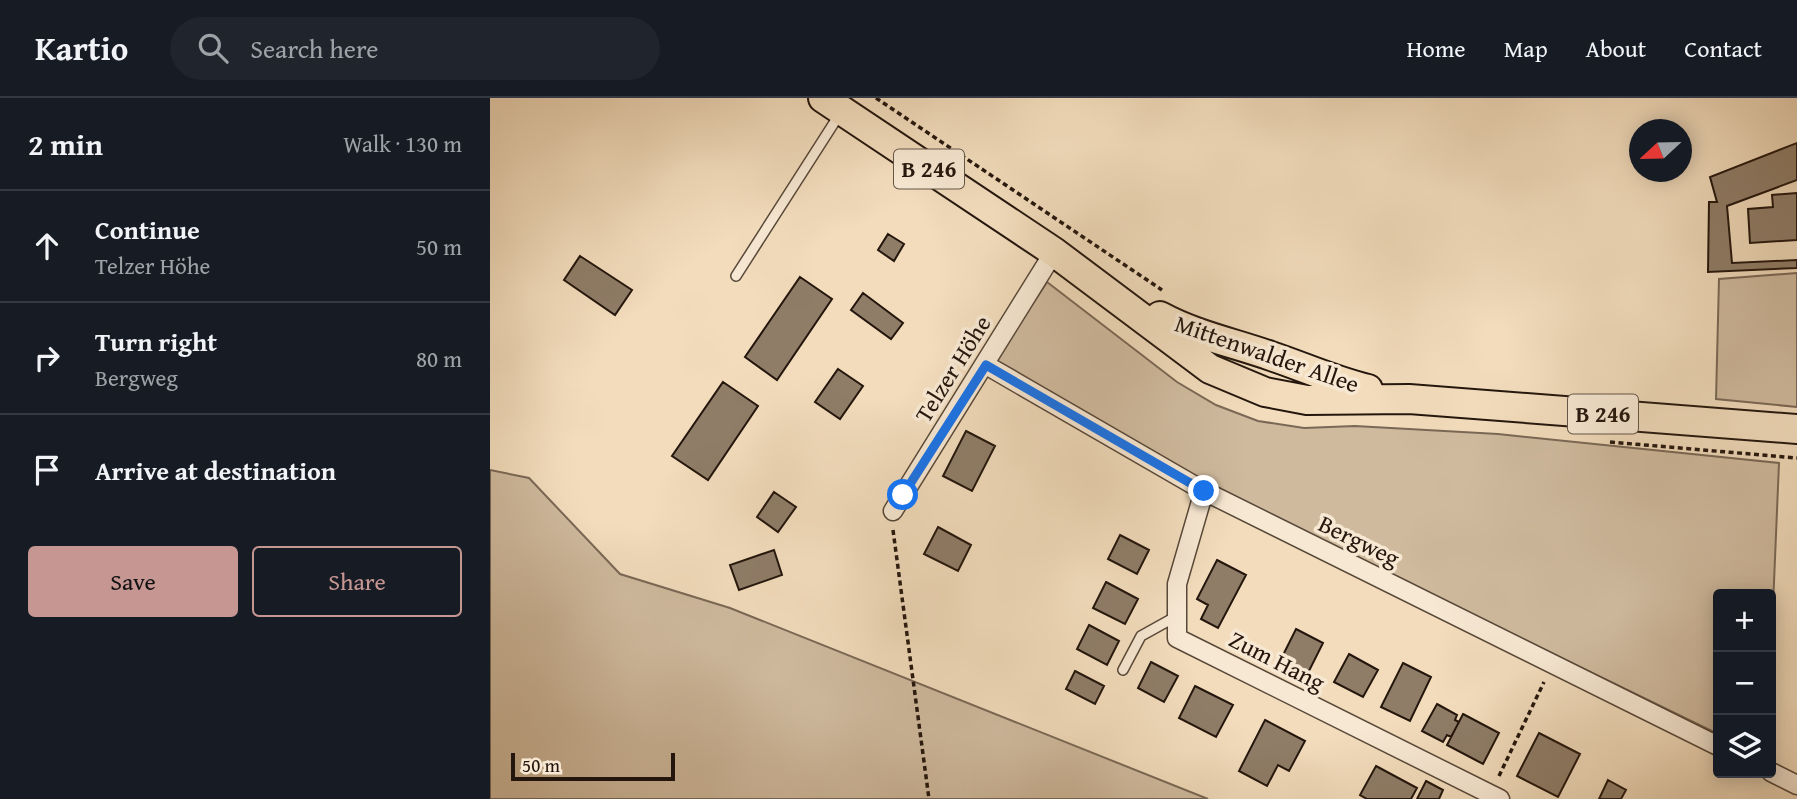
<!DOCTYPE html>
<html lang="en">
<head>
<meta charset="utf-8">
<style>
	:root { --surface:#171b24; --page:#20242c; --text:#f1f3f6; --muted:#9ea1a6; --line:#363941; --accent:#c59692 }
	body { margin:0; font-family:"Gentium Book Plus",serif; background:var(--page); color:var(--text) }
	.controls { position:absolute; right:21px; bottom:21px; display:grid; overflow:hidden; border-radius:7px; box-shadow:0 4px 18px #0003 }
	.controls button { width:63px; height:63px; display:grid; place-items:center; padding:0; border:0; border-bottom:2px solid var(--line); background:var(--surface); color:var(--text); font:35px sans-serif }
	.compass { position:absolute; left:1139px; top:21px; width:63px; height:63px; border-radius:50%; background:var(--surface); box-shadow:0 4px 18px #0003; rotate:248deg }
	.scale { position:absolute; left:21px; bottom:18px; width:164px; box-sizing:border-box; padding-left:7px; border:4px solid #24160d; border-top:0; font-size:19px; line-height:24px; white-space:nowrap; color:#24160d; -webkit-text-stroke:5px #f7e8d3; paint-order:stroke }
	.stop { position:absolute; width:21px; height:21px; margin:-16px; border:5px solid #1a73e8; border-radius:50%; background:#fff }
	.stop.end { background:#1a73e8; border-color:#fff; box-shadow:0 2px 7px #0008 }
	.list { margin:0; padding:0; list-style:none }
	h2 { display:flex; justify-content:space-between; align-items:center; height:91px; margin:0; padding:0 28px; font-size:30px }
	h2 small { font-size:23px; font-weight:400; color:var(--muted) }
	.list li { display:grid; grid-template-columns:46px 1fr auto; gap:21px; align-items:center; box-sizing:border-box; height:112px; padding:0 28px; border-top:2px solid var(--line) }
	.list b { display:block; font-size:26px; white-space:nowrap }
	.list p { margin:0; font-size:23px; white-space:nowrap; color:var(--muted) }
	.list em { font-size:23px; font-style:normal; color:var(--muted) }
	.actions { display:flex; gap:14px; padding:21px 28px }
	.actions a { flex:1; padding:16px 0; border:2px solid var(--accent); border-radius:7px; text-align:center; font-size:24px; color:var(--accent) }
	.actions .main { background:var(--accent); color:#111 }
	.icon { flex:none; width:38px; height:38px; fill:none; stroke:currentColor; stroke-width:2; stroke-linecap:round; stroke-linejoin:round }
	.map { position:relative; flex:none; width:1307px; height:701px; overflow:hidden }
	header { display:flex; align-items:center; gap:42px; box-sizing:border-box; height:98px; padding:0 35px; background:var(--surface); border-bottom:2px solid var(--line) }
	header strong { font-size:33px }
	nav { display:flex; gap:38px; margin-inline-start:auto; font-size:24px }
	.search { width:490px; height:63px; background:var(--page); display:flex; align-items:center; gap:18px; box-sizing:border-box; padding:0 24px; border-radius:38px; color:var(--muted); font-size:26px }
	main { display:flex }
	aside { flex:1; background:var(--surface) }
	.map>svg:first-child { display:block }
</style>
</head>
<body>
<header>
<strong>Kartio</strong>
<div class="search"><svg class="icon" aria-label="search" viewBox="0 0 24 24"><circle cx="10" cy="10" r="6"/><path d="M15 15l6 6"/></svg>Search here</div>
<nav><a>Home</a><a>Map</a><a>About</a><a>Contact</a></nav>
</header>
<main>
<aside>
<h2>2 min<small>Walk · 130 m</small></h2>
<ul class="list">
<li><svg class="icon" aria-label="ahead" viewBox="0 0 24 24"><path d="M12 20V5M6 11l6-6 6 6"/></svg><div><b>Continue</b><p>Telzer Höhe</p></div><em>50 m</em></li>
<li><svg class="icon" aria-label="right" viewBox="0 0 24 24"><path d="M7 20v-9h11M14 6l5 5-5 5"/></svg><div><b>Turn right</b><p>Bergweg</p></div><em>80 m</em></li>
<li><svg class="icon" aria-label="arrive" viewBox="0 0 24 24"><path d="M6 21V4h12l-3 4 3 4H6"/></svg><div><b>Arrive at destination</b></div></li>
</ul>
<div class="actions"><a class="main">Save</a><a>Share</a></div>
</aside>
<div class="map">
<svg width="1307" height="701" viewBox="0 0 1307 701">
	<rect width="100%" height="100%" fill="#f2dcbc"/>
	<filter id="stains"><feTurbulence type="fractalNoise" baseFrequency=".00286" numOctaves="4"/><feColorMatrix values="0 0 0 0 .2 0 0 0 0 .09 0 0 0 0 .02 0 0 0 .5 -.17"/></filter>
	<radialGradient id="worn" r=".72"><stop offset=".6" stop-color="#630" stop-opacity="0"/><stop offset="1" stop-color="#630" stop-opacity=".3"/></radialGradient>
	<!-- green -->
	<path fill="#cfba9e" stroke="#7a6856" stroke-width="2" d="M1307,175V309L1226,301L1229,181Z
		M557,184L687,284L726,307L768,323L814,330L865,328L1008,336L1289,365L1281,556V496H1228V636L717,388L505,263Z
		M0,372L39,380L130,476L240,510L718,701H0Z"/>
	<!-- building -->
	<path fill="#8f7d68" stroke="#24160d" stroke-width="2" d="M1307,45V82L1237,108L1242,165L1307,162V170L1218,174L1219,104H1227L1220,79Z
		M1307,95V142L1260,145L1258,111L1283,109L1282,97Z
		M398,136L414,146L404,163L388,152Z
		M90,158L142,192L125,217L74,182Z
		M310,179L342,201L287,282L255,259Z
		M373,195L413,225L401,241L361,212Z
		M348,271L373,288L350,321L325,304Z
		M233,284L268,308L218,382L182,358Z
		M476,333L505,348L482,393L453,378Z
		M284,394L306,409L288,434L267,419Z
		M448,429L481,447L468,473L434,456Z
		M630,437L659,452L647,476L618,461Z
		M284,452L292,477L249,492L240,467Z
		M727,462L756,477L728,530L711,521L718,507L707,501Z
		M616,484L648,501L635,526L603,510Z
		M599,527L629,543L617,567L587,551Z
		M806,531L833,545L818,575L791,561Z
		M859,556L888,572L873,599L844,584Z
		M661,564L688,578L674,604L648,590Z
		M913,565L941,579L920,623L891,609Z
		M585,573L614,588L605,606L576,591Z
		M705,588L743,607L726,639L689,620Z
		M947,606L967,617L965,622L969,624L961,639L957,637L953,644L932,633Z
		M973,616L1009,635L993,666L957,647Z
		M775,622L815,643L799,673L788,667L777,688L749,673Z
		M1049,635L1090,656L1068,699L1027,678Z
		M886,668L927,690L921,701H877L870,697Z
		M1118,682L1136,692L1131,701H1109Z
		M936,683L953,692L949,701H927Z"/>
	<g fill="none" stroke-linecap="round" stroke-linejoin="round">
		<!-- lane casing -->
		<g stroke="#584839" stroke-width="12">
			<path id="lane" d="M246,178L351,14
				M633,572L651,538L687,518"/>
		</g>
		<!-- street casing -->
		<g stroke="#584839" stroke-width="21">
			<path id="street" d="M496,267L714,393L1228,648
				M714,393L687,486V540L1010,701
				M403,413L564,154
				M1281,674L1307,687"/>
		</g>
		<!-- primary casing -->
		<g stroke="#24160d" stroke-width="32">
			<path id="primary" d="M333,0L564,154L720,271L775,294L817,302L919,301L1307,331
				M670,218C705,237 744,245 781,258C814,269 844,283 878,291"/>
		</g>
		<!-- path -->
		<path stroke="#24160d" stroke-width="3.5" stroke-dasharray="5 3.5" stroke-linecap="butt" d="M386,0L672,192
			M1120,344L1307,360
			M403,432L439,701
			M1009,678L1054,584"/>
		<!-- lane -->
		<use href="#lane" stroke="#f7e8d3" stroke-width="9"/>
		<!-- street -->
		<use href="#street" stroke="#f7e8d3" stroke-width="18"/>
		<!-- primary -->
		<use href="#primary" stroke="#f2dcbc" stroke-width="28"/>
	</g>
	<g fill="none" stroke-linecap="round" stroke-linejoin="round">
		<!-- route -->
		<path stroke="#1a73e8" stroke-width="9" d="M413,397L496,267L714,393"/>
	</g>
	<g text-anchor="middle" stroke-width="7" stroke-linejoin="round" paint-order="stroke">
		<!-- shield labels -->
		<g fill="#f7e8d3" stroke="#635548" stroke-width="2">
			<rect x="404" y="51.5" width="70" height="39" rx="5"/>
			<rect x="1078" y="296.5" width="70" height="39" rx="5"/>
		</g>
		<g font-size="23" font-weight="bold" fill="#24160d">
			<text x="439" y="79">B 246</text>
			<text x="1113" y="324">B 246</text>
		</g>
		<!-- street labels -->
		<g font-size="24" fill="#24160d" stroke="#f7e8d3">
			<text transform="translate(777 256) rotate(19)" y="8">Mittenwalder Allee</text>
			<text transform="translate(463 271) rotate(-58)" y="8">Telzer Höhe</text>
			<text transform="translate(869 443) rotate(26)" y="8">Bergweg</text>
			<text transform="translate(787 563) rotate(27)" y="8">Zum Hang</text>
		</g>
	</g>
	<rect width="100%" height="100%" filter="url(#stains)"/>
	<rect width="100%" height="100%" fill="url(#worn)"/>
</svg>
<div class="controls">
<button>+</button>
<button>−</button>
<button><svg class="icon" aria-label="layers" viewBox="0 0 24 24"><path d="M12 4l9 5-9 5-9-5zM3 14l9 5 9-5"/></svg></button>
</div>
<svg class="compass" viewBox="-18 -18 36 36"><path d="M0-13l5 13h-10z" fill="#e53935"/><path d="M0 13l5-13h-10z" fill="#9ea1a6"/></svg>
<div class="scale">50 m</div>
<div class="stop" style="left:413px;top:397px"></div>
<div class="stop end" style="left:714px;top:393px"></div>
</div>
</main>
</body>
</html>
